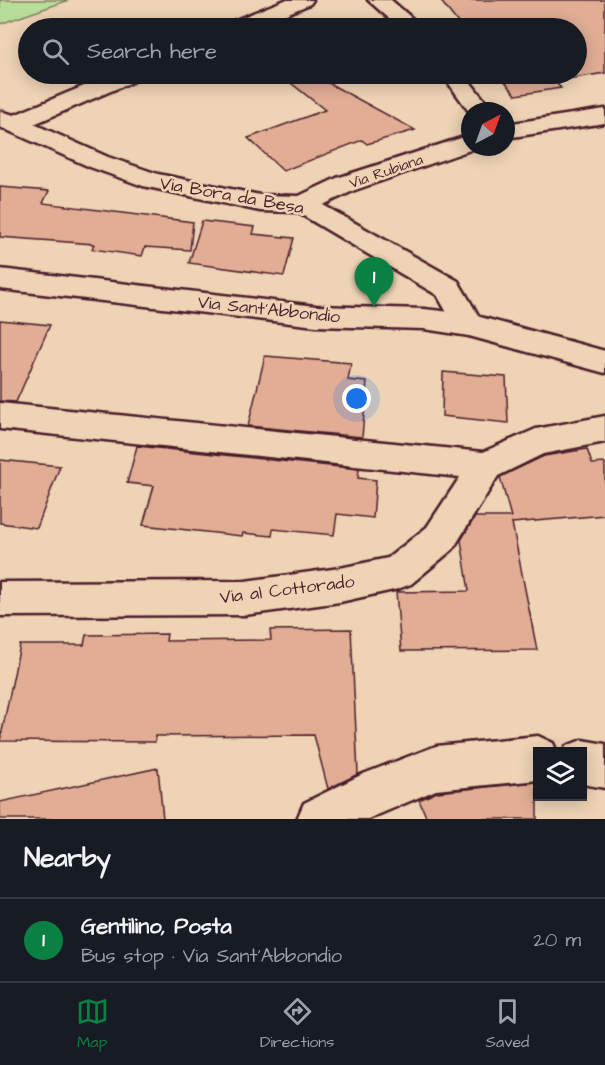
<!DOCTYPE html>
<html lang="en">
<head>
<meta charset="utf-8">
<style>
	:root { --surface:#171b24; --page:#20242c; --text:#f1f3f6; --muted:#9ea1a6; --line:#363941; --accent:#0b8043 }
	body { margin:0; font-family:"Architects Daughter",sans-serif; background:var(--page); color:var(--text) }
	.controls { position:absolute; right:18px; bottom:18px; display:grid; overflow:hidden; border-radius:0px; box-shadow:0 3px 15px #0003 }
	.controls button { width:54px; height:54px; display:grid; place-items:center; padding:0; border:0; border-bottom:2px solid var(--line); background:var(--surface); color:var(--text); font:30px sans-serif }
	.compass { position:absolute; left:461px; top:102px; width:54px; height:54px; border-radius:50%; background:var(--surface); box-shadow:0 3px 15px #0003; rotate:41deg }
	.you { position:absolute; left:357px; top:399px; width:21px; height:21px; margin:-15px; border:4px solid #fff; border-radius:50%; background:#1a73e8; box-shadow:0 0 0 9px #1a73e833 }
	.badge { display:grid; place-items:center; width:39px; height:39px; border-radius:50%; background:var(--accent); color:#fff; font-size:20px; font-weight:700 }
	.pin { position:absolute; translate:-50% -50px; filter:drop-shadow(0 2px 3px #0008) }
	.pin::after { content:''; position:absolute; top:32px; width:21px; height:18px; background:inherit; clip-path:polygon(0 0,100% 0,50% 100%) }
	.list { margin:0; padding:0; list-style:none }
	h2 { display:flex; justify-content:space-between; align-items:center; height:78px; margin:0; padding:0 24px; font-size:26px }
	h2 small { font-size:20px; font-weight:400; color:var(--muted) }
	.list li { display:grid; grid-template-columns:39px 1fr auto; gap:18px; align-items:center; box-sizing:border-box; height:84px; padding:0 24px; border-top:2px solid var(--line) }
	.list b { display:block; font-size:22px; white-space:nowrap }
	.list p { margin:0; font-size:20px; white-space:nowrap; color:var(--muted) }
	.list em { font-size:20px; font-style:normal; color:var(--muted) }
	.icon { flex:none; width:33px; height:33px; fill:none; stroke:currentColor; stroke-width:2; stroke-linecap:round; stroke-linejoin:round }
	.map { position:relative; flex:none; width:605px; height:819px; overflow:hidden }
	.search { position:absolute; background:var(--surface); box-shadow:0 3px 15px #0003; left:18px; right:18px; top:18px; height:66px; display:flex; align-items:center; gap:15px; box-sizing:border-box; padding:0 21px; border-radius:33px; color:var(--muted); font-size:22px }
	.sheet { height:162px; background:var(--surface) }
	nav { display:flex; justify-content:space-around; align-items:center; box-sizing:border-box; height:84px; border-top:2px solid var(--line); background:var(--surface); font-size:16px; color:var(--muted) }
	nav a { display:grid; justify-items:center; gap:3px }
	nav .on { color:var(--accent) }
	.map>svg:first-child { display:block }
</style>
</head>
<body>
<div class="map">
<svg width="605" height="819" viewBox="0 0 605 819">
	<rect width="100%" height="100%" fill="#eed3b5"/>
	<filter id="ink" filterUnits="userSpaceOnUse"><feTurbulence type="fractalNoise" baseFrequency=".0167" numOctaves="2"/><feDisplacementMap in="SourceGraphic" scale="12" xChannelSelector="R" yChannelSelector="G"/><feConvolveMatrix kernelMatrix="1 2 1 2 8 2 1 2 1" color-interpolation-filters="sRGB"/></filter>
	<g filter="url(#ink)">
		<!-- green -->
		<path fill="#b6dd99" stroke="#807e62" stroke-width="1.5" d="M0,0H69L0,24Z"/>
		<!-- building -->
		<path fill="#e1ad95" stroke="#4a1f2b" stroke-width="1.5" d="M440,0H605V73L554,81L561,88L516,95L499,74H576V28H462Z
			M298,74H312L415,130L367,144L362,140L283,171L248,138L325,110L291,83Z
			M0,187L49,191L43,203L193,222L190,250L145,247L142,256L92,249L94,244L0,237Z
			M202,221L255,227L253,234L294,238L284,276L189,263Z
			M0,320L50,325L16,402L0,401Z
			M265,356L351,363L348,380L367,382L362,437L248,426Z
			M443,372L506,377L508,423L442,416Z
			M137,446L359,469L358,478L376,480L373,518L337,514L334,535L273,529L272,536L243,533L242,536L143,525L154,486L127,483Z
			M587,449L592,464L605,463V515L512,523L537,650L401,651L396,592L469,591L461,540L475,517H511L500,477L544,456Z
			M0,460L60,466L37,528L0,523Z
			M351,629L358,774L328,789L314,735L155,736V742L0,741L20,645H84L86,635L167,634L166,641L271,640L270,630Z
			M158,768L163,819H0V802Z
			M537,782V819H427L419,800L437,792Z"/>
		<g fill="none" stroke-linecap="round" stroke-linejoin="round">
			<!-- street casing -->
			<g stroke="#4a1f2b" stroke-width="5">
				<path id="street" d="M285,0H313L310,4L253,28H225L228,23Z
					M368,0H391L423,28H400Z
					M113,74H142L139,79L34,124L108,157L158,174L260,195L299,196L337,178L470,135V147H479L355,190L323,205L458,281L484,325L480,332L469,336L458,332L437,295L297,212L260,211L143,186L90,167L0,127V111L14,115Z
					M442,74H464L493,111L470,113Z
					M605,109V123L506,138V124Z
					M0,403L483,452L536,429L605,416V442L543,454L498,476L453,549L411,584L398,589L340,602L245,615L0,616V582L245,581L340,568L388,558L427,527L460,477L0,429Z
					M538,736L553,743L557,752H538V780L436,790L368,819H297L304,803L363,774L436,746Z
					M582,740L605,744V788L582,784V752H564L566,746Z"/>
			</g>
			<!-- secondary casing -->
			<g stroke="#4a1f2b" stroke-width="5">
				<path id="secondary" d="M0,269L316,306L424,309L469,314L605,351V373L469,336L424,329L316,326L0,289Z"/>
			</g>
			<!-- street -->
			<use href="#street" fill="#eed3b5" fill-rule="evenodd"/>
			<!-- secondary -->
			<use href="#secondary" fill="#eed3b5" fill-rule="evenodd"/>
		</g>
	</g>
	<g text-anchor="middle" stroke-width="5" stroke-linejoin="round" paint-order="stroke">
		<!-- far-street labels -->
		<g font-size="15" fill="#4a1f2b" stroke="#eed3b5">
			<text transform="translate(386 171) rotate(-19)" y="5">Via Rubiana</text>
		</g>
		<!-- street labels -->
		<g font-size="18" fill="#4a1f2b" stroke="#eed3b5">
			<text transform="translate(232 195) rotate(10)" y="6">Via Bora da Besa</text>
			<text transform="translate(269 309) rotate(6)" y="6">Via Sant'Abbondio</text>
			<text transform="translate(287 589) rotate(-7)" y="6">Via al Cottorado</text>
		</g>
	</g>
</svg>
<div class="controls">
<button><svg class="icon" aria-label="layers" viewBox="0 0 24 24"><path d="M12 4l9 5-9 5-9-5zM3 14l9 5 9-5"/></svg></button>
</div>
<svg class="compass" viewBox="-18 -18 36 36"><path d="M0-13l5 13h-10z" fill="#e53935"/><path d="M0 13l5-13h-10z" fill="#9ea1a6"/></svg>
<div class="you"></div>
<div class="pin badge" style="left:374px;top:307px">1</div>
<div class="search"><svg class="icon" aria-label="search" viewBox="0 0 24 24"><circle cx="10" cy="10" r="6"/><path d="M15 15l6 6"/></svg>Search here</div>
</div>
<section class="sheet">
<h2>Nearby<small></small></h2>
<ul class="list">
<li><span class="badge">1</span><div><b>Gentilino, Posta</b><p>Bus stop · Via Sant'Abbondio</p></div><em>20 m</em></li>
</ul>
</section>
<nav>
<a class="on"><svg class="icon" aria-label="map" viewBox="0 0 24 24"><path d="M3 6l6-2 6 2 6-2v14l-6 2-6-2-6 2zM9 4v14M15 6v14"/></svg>Map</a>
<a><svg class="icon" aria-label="directions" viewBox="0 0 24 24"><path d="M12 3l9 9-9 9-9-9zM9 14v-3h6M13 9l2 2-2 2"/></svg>Directions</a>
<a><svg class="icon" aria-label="saved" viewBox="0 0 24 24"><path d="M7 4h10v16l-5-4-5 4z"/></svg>Saved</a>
</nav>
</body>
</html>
